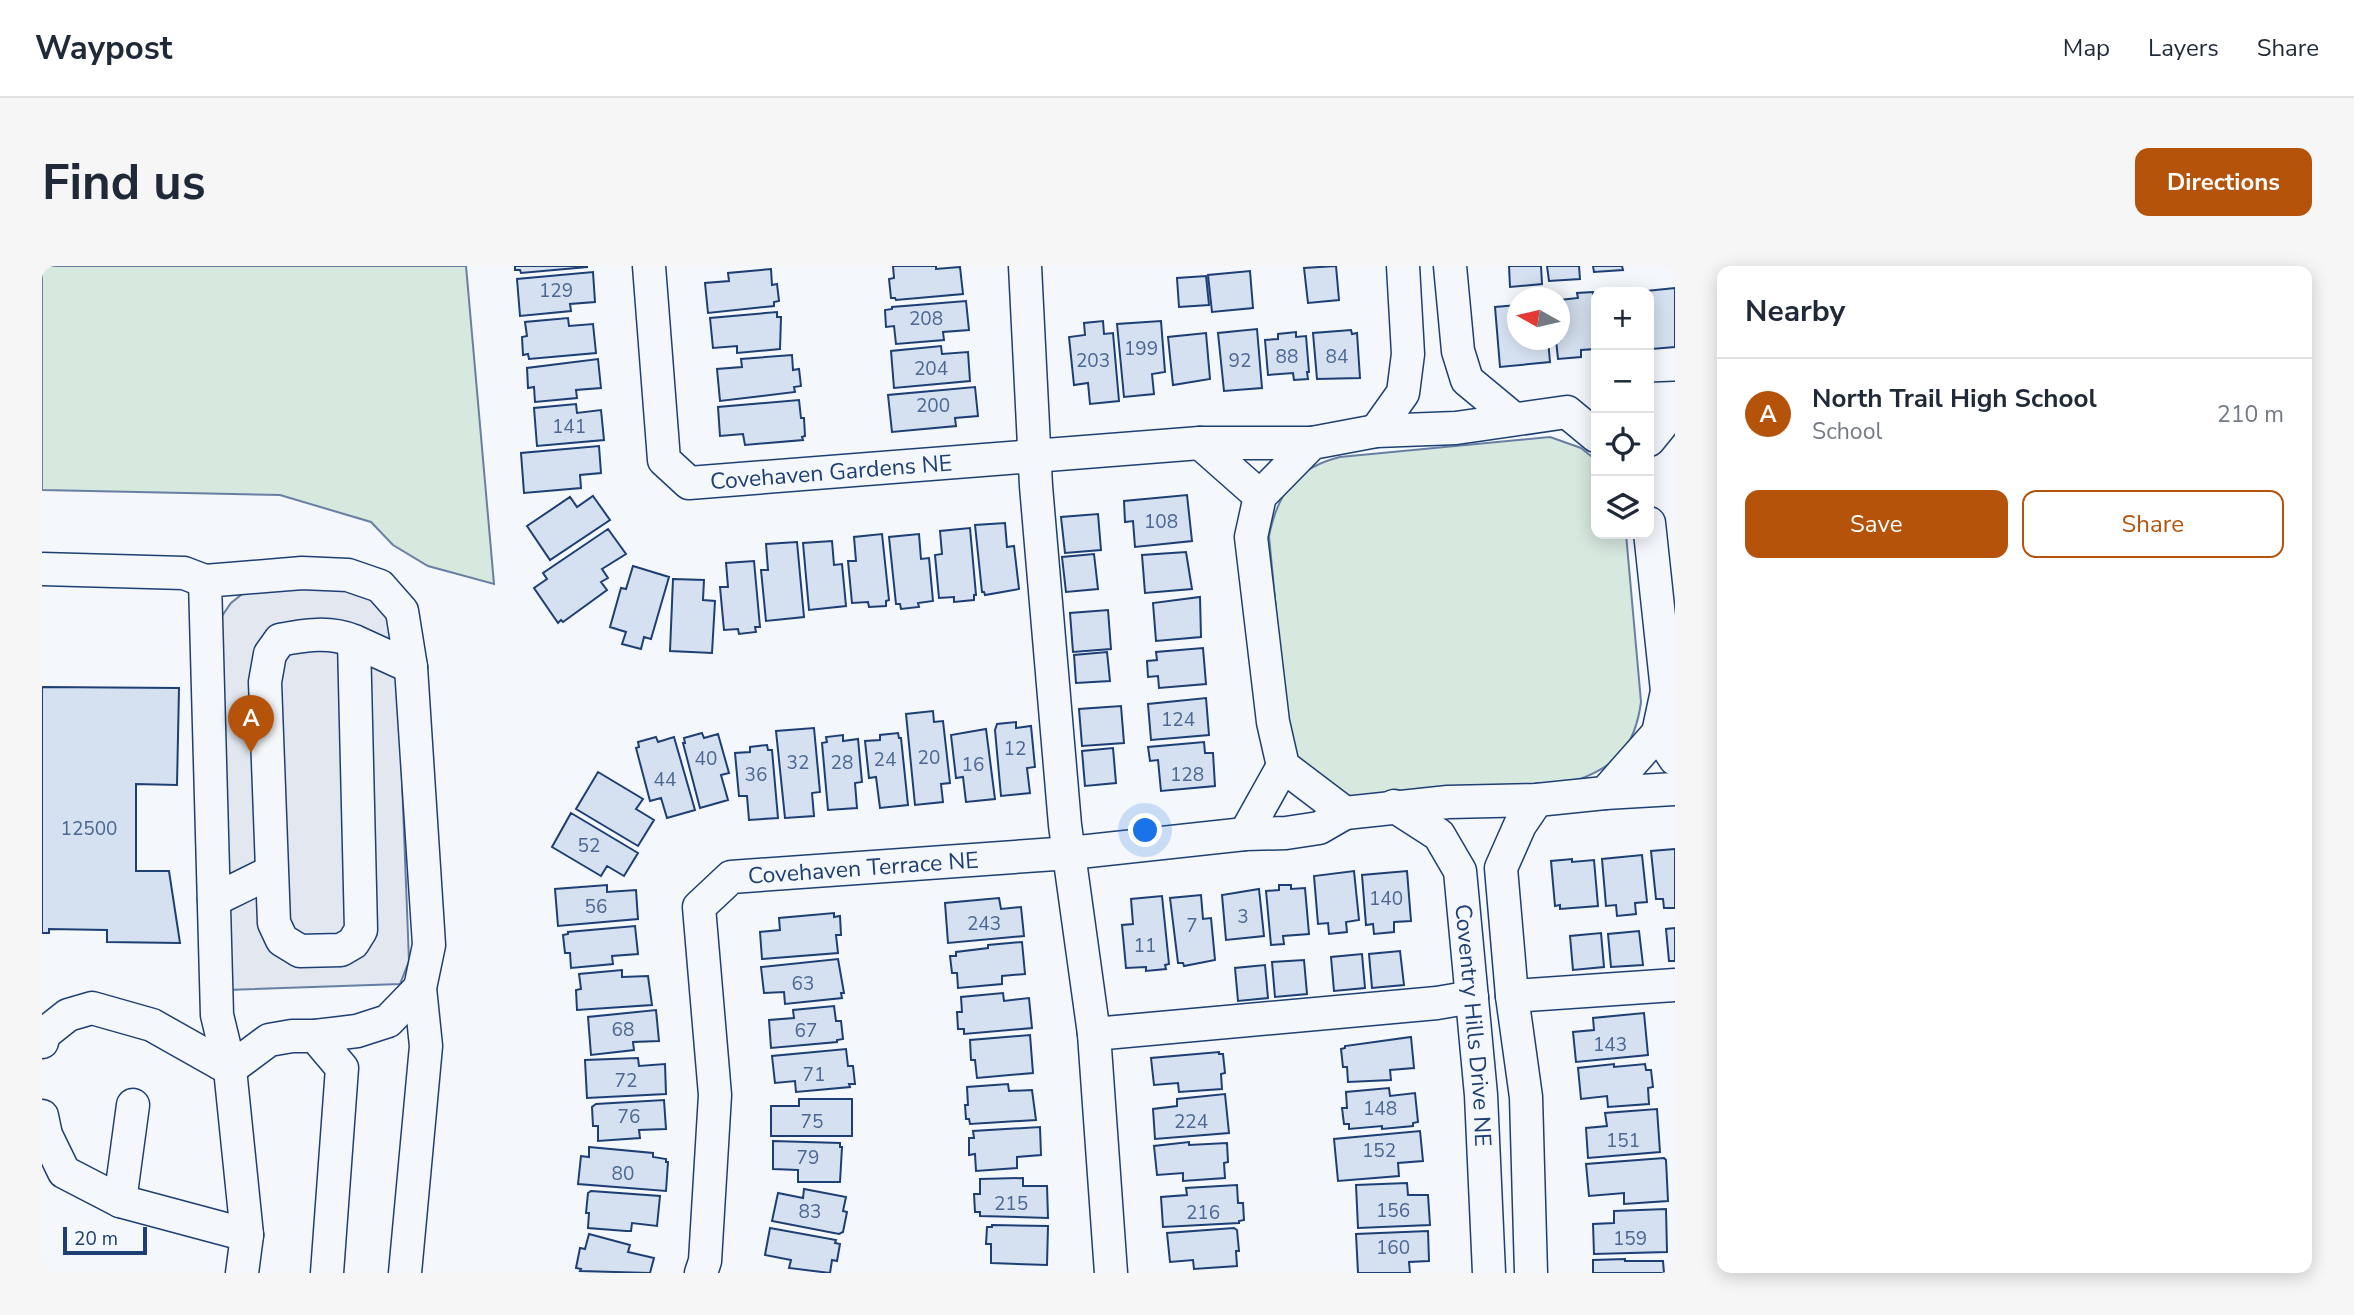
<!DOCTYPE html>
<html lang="en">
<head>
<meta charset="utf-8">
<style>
	:root { --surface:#fff; --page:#f6f6f7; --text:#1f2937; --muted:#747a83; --line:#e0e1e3; --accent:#b45309 }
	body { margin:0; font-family:"Nunito Sans",sans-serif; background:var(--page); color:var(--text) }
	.controls { position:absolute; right:21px; top:21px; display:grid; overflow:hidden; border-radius:14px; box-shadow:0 4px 18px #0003 }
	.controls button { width:63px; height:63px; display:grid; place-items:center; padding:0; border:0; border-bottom:2px solid var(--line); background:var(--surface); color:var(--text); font:35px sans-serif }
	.compass { position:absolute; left:1465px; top:21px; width:63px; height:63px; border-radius:50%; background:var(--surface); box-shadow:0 4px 18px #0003; rotate:278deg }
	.scale { position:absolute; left:21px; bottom:18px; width:84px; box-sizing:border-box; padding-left:7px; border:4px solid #1d3f73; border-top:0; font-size:19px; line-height:24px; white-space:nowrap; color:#1d3f73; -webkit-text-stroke:5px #f4f7fb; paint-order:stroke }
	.you { position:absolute; left:1104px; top:565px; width:24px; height:24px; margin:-18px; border:5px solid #fff; border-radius:50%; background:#1a73e8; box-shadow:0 0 0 10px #1a73e833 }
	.badge { display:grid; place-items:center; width:46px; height:46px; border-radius:50%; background:var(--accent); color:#fff; font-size:23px; font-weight:700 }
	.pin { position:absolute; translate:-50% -58px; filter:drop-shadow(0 2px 4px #0008) }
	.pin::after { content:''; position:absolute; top:37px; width:24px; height:21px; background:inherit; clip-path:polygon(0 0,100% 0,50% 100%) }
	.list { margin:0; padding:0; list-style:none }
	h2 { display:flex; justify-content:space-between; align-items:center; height:91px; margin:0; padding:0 28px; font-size:30px }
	h2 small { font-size:23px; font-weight:400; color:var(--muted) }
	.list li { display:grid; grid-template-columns:46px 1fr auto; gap:21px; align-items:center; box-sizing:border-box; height:112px; padding:0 28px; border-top:2px solid var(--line) }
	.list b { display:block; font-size:26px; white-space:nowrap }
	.list p { margin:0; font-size:23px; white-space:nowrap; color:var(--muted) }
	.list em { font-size:23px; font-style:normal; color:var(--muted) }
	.actions { display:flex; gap:14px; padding:21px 28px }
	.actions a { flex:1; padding:16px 0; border:2px solid var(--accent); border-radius:14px; text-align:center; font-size:24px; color:var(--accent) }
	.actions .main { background:var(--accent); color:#fff }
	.icon { flex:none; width:38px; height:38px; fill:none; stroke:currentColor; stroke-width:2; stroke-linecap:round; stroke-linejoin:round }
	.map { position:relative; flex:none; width:1633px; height:1007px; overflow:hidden; border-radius:14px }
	header { display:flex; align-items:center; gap:42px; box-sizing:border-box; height:98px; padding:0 35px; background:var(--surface); border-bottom:2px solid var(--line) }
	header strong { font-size:33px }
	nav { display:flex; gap:38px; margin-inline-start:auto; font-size:24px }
	.intro { display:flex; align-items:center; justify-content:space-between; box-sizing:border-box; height:168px; padding:0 42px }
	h1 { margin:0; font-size:49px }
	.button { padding:18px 32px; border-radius:14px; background:var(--accent); color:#fff; font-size:24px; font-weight:700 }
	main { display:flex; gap:42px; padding:0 42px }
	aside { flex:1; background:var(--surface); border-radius:14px; box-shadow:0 4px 18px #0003 }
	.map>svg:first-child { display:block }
</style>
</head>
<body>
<header>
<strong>Waypost</strong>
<nav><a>Map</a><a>Layers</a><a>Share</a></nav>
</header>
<div class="intro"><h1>Find us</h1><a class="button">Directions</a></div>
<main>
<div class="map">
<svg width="1633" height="1007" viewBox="0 0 1633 1007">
	<rect width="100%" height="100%" fill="#f4f7fb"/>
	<!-- green -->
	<path fill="#d7e8df" stroke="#687fa3" stroke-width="2" d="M0,0H424L452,318L386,300L351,279L329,256L238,229L0,224Z
		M1508,171L1539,182L1554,194V268H1584L1599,436C1593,481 1575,500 1533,515L1330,535L1301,530L1263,504L1253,487L1245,459L1227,270C1236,226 1254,202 1298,191Z"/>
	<!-- parking -->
	<path fill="#e3e8f0" stroke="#687fa3" stroke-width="2" d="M287,317L332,331L348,349L356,411L367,695L358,718L185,724L177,364L180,350L189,337L204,325Z"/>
	<!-- building -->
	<path fill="#d5e0f0" stroke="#1d3f73" stroke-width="2" d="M473,0H545V1L479,7L478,4H473Z
		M851,0H894V3L918,1L921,28L854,34L853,32H849L847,13L852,12Z
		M1294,0L1297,34L1266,37L1262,2Z
		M1467,0H1499L1500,18L1468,21Z
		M1505,0H1537L1538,13L1507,15Z
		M1551,0H1580L1581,4L1552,6Z
		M729,3L730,19L735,18L737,35L732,36V40L666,47L663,17L687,15L686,7Z
		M1208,5L1211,42L1170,46L1166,9Z
		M551,6L553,36L528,38L529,45L478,50L475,13Z
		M1164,10L1167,39L1137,41L1135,12Z
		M1633,22V81L1610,83L1607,26L1604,25Z
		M1551,26L1554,83L1539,84V91L1516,93L1514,74H1518V34L1536,32L1535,27Z
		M924,35L927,64L901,66L902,74L854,78L852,60L844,61L843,44L850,43V41Z
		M1476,39V74H1506L1508,96L1458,101L1453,41Z
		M735,46V51H739L738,83L695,87V80L671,82L668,52Z
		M526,52L527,60L551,58L554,87L487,93L486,88L481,89L480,71L485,70L483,56Z
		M1061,55L1062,68L1071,67L1077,135L1048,138L1046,117L1032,119L1027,71L1043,69L1042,57Z
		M1119,55L1123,106L1110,108L1112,128L1082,131L1075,58Z
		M1215,63L1220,122L1182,125L1176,67Z
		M1309,64L1310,68L1315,67L1318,112L1275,113L1271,67Z
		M1254,66V71L1264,70L1267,106H1265L1266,113L1252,114L1251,107L1226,109L1223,74L1236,73V68Z
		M1164,67L1168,113L1131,119L1126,71Z
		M899,80L900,88L926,86L928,115L852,122L849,85Z
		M750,89L751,104L757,103L759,120L752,121L753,126L678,135L675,103L700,101L699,93Z
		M556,93L559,122L534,124L535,132L493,136L492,121L486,122L485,102Z
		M933,121L936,150L913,152L914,160L850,166L846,129Z
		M757,134L759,152H762L763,170L760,171L761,174L703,179L701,168L678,170L676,141Z
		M534,138L535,147L559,144L562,174L495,180L492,142Z
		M557,180L559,207L538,209L539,222L482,227L479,187Z
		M1145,229L1150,275L1093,281L1091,255L1083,256L1082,235Z
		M551,230L568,254L508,294L485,260L528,231L535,241Z
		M1056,248L1059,284L1023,287L1019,251Z
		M963,257L965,281L972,280L977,323L943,329L942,326H940L933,259Z
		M928,262L934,329H932V334L912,336V331L897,332L893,289L900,288L898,265Z
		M566,263L584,288L560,303L566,312L559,316L565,324L521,356L519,354L516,357L492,322L505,313L501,307Z
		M840,268L847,334L844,335V340L827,341L826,336L810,337L806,295H814L812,271Z
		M877,268L879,293L887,292L891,335L876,337L877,341L859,343L858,338H854L847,271Z
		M790,275L792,299L800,298L804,340L767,344L761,277Z
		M755,276L762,351L724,355L719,304H726L724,278Z
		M1144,286L1150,323L1103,327L1100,289Z
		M1052,288L1056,323L1024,326L1020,291Z
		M712,295L718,361H713L714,366L697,368L696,363L682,364L678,321H686L684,297Z
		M591,300L627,311L609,373L602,371L599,383L580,378L584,366L568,361L579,322L584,323Z
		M631,313L662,314L661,334L673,335L670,387L628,385Z
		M1158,331L1159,371L1114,375L1111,337Z
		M1066,344L1069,383L1031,386L1028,347Z
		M1161,382L1164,418L1117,422L1116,410L1106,411L1105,395L1115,394L1114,386Z
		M1065,386L1068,415L1034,417L1032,389Z
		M0,421L137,422L135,519L94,518V605H127L138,677L65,676V664L7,663V667H0Z
		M1164,432L1167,469L1109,474L1106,438Z
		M1079,440L1082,477L1040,480L1037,443Z
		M891,445L892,456L901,455L908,517L899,518L901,536L873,539L864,448Z
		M974,456V462L989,460L993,501L985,502L988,527L959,530L953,464L955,458Z
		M772,462L778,526L770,527L772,550L743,552L734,465Z
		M944,463L953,533L924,536L921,511L914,512L909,469Z
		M660,467L662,472L676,468L687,507L679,509L686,534L658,542L641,477H643L642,472Z
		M856,467L857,472H859L866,539L838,542L834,511L827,512L823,475L838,474V469Z
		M801,469V475L816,473L820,516L813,517L815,542L786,544L780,477L785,476L784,471Z
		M614,471L616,476L632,471L653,544L625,552L619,532L608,535L594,482L597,481L596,476Z
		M1162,476L1163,487H1171L1173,520L1119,525L1116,494L1108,495L1106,481Z
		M725,479L726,484H730L736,552L707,554L705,530H697L693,487L708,486V481Z
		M1071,482L1074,517L1043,520L1040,485Z
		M556,506L601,533L594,543L612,554L596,580L534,543Z
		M529,547L596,587L582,610L565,600L559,610L510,581Z
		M1633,583V642H1622L1621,633H1614L1609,585Z
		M1600,589L1605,636L1593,637L1594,648L1575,650L1574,639L1564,640L1560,593Z
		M1530,593V596L1552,594L1556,640L1518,643V639L1513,640L1509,595Z
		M1312,605L1317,654L1304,656L1305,666L1287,668L1286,657L1276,658L1272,610Z
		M1365,605L1369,655L1352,656V666L1332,668L1331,658L1324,659L1320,609Z
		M565,619V626L594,624L596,653L516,660L513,623Z
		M1237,619H1249V623L1263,622L1267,668L1241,670L1242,678L1229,679L1224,625L1237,624Z
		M1217,623L1222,670L1184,674L1180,629Z
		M1159,629L1161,653L1169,652L1173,694L1142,700L1141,697H1136L1128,632Z
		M1120,630L1127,698L1123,699L1124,703L1104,705V701L1084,702L1080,659L1091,658L1089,633Z
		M957,632L959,643L979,641L982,670L906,677L903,637Z
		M792,647V651L798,650L799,669H794L796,687L720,693L718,666L738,664L737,652Z
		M593,660L596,688L570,690L571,698L529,702L528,687H523L521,669L526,668V666Z
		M1633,662V695H1627L1624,663Z
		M1597,665L1601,699L1569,701L1566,668Z
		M1559,667L1562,701L1531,704L1528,670Z
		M980,676L983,708L960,710V718L916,722L915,707H910L908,690H914V686L946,682V679Z
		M1358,685L1362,719L1330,722L1327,688Z
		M1320,688L1323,722L1292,725L1289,691Z
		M796,693L802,727H799L800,732L743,738L742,726L722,727L719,701Z
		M1262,694L1265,728L1233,731L1230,696Z
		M1223,699L1226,732L1196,735L1193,702Z
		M580,704V711L606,710L610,739L535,744L534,724L539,723L537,708Z
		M961,727L962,735L987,732L990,762L922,768V763H916L915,746H920L919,731Z
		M792,740L794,755H799L801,773L795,774V776L729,782L727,754L752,752L751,744Z
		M614,744L617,775L591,776L592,784L549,789L546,751Z
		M1602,747L1606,789L1534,796L1531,766L1552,764L1551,752Z
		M988,769L991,807L935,812L933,794H929L928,774Z
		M1369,771L1372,802L1348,804L1349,814L1306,816L1305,801H1301L1299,783L1303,782V780Z
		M804,783L806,800H811L813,818H807L808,821L754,826L753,815L733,817L730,790Z
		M1177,786V788H1181L1183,807L1179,808L1180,823L1137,826L1136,817L1112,819L1109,792Z
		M596,792L597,800L623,798L624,828L545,832L543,794Z
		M1572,798V801L1603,798L1604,804H1609L1611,821L1606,822L1607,838L1566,841L1565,830L1539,833L1536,802Z
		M966,818L967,825L990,824L994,854L928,858L927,853H924L923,839H926L925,821Z
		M1347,822L1348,830L1373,827L1376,856L1371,857V860L1340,863V860L1307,863V858H1302L1300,842H1305L1304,826Z
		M1183,828L1187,867L1113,873L1111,843L1135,840V833Z
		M757,833H810V870H729V840H757Z
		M622,834L624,863L597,864L598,872L556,875V860H551L550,841L554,838Z
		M1615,843L1618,886L1546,892L1544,862L1565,860L1563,847Z
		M998,861L999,889L975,891V902L934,905L933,888L927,889V872H932L931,865Z
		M1378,865L1381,895L1356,897L1357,910L1296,915L1292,873Z
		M731,875L798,877V881H800L798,916H756V904L731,903Z
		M1147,876V879L1185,877L1186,896L1182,897L1183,912L1141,915V907L1115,909L1112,880Z
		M547,881L611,887V891L624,893V896H626L624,925L536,918L539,890L547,891Z
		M1622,892L1624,894L1626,935L1582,938V927L1547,930L1544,898Z
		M981,912V920H1005L1006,952L938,950V946H933L932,928H938V913Z
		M1365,917L1366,929H1386L1388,959L1316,962L1314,919Z
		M1195,919L1196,937H1201L1202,954L1197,955V957L1121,961L1119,931L1145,929L1144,922Z
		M762,923L804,931L801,945L805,946L801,966L797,968L730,955L736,927L761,932Z
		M549,925L618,930L615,960L590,957L589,965H584L546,962L547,947H544L546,927Z
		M1624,943L1625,986L1552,988L1551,958L1572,957V945Z
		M950,959L1006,960L1005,999L949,997V978H944L945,961H950Z
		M728,962L794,974L793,977L798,978L795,995L790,994L788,1007L747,1002L749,994L723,989Z
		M1192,962L1195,964L1197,985H1194L1195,1000L1152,1003L1151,994L1128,996L1125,967Z
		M1386,965L1387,995L1367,996L1368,1007H1316L1314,968Z
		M547,968L588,979L586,986L612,992L608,1007L538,1005L539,1003L534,1002L538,982L543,983Z
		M1583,993V995H1621L1622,1007H1551V994Z"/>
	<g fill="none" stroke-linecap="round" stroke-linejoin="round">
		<!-- minor casing -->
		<g stroke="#1d3f73" stroke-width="35">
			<g id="minor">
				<path id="s1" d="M607,0L622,194L647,217L1158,177H1270"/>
				<path d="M983,0L994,220L1023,559L1052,768L1069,1007"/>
				<path d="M1408,0L1416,85L1425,114L1472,153"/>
				<path d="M1607,133L1633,132"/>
				<path d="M1334,165L1361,127L1366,88L1361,0"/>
				<path d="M1554,170L1525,146L1414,162L1334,165L1270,177L1218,230L1209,271L1231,456L1241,500L1303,547L1406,536L1495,534L1563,527L1616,467L1625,425L1607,257"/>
				<path d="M1607,174L1633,142"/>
				<path d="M1158,177L1218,230"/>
				<path d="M0,303L142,307L163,315"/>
				<path d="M312,375L319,664L311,677L299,684L258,685L240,674L232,657L223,416L228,388L238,374C262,369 288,365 312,375L369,401"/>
				<path d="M1616,467L1633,493"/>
				<path d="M1563,527L1633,523"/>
				<path id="s2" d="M1352,540L1397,569L1418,605L1439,829L1447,1007"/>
				<path d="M1203,568L1241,500"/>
				<path d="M172,634L229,606"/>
				<path d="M1470,730L1633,719"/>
				<path d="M1052,768L1395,737L1430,731"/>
				<path d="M273,770L300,802L285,1007"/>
				<path d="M0,776L2,768L26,749L50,742L110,759L188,803"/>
				<path d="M188,803L227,774L250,770H273L315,765L346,755L378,722"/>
				<path d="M0,850L4,869L22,906L78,935L205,969"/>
				<path d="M78,935L91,839"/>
				<path d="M200,1007L205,969L188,803L175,749L163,315L260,307L306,309L338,320L360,345L369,401L387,679L378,722L384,780L363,1007"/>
				<path id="s3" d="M659,1007L663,995L673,829L657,641L689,611L1028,587L1203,568L1244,567L1277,562L1303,547"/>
				<path d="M1489,1007L1484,831L1470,730L1459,602L1478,559L1495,534"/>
			</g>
		</g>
		<!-- minor -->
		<use href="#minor" stroke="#f4f7fb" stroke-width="32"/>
	</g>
	<g text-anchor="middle" stroke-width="5" stroke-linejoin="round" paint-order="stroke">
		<!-- number labels -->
		<g font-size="19" fill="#4b6792">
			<text x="514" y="31">129</text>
			<text x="884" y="59">208</text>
			<text x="1099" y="89">199</text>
			<text x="1245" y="97">88</text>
			<text x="1295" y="97">84</text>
			<text x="1051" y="101">203</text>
			<text x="1198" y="101">92</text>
			<text x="889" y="109">204</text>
			<text x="891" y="146">200</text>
			<text x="527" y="167">141</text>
			<text x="1119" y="262">108</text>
			<text x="1136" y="460">124</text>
			<text x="973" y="489">12</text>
			<text x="887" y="498">20</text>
			<text x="664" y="499">40</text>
			<text x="843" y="500">24</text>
			<text x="756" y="503">32</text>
			<text x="800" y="503">28</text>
			<text x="931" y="505">16</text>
			<text x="714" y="515">36</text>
			<text x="1145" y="515">128</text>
			<text x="623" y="520">44</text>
			<text x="47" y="569">12500</text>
			<text x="547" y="586">52</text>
			<text x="1344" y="639">140</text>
			<text x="554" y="647">56</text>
			<text x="1201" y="657">3</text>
			<text x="942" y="664">243</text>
			<text x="1150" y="666">7</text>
			<text x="1103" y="686">11</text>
			<text x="761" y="724">63</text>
			<text x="581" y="770">68</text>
			<text x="764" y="771">67</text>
			<text x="1568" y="785">143</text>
			<text x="772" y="815">71</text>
			<text x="584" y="821">72</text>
			<text x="1338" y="849">148</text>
			<text x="587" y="857">76</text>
			<text x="770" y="862">75</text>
			<text x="1149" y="862">224</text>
			<text x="1581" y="881">151</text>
			<text x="1337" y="891">152</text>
			<text x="766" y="898">79</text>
			<text x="581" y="914">80</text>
			<text x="969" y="944">215</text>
			<text x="1351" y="951">156</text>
			<text x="768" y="952">83</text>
			<text x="1161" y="953">216</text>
			<text x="1588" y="979">159</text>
			<text x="1351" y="988">160</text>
		</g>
		<!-- street labels -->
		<g font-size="23" fill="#1d3f73" stroke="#f4f7fb">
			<text dy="8" stroke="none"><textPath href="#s1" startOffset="371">Covehaven Gardens NE</textPath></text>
			<text dy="8" stroke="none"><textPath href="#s3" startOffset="544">Covehaven Terrace NE</textPath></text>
			<text dy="8" stroke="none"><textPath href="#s2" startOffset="250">Coventry Hills Drive NE</textPath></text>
		</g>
	</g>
</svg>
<div class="controls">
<button>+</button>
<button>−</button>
<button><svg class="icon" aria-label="locate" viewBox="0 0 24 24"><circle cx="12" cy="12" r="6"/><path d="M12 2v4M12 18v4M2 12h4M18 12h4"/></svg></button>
<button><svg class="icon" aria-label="layers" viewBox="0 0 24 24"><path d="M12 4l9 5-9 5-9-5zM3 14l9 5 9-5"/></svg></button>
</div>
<svg class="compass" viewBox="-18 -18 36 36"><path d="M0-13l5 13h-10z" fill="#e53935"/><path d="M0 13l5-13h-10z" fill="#747a83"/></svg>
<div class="scale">20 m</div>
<div class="you"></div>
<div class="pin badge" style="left:209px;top:487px">A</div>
</div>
<aside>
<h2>Nearby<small></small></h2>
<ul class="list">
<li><span class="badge">A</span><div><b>North Trail High School</b><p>School</p></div><em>210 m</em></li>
</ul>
<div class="actions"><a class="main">Save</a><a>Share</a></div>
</aside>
</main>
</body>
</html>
